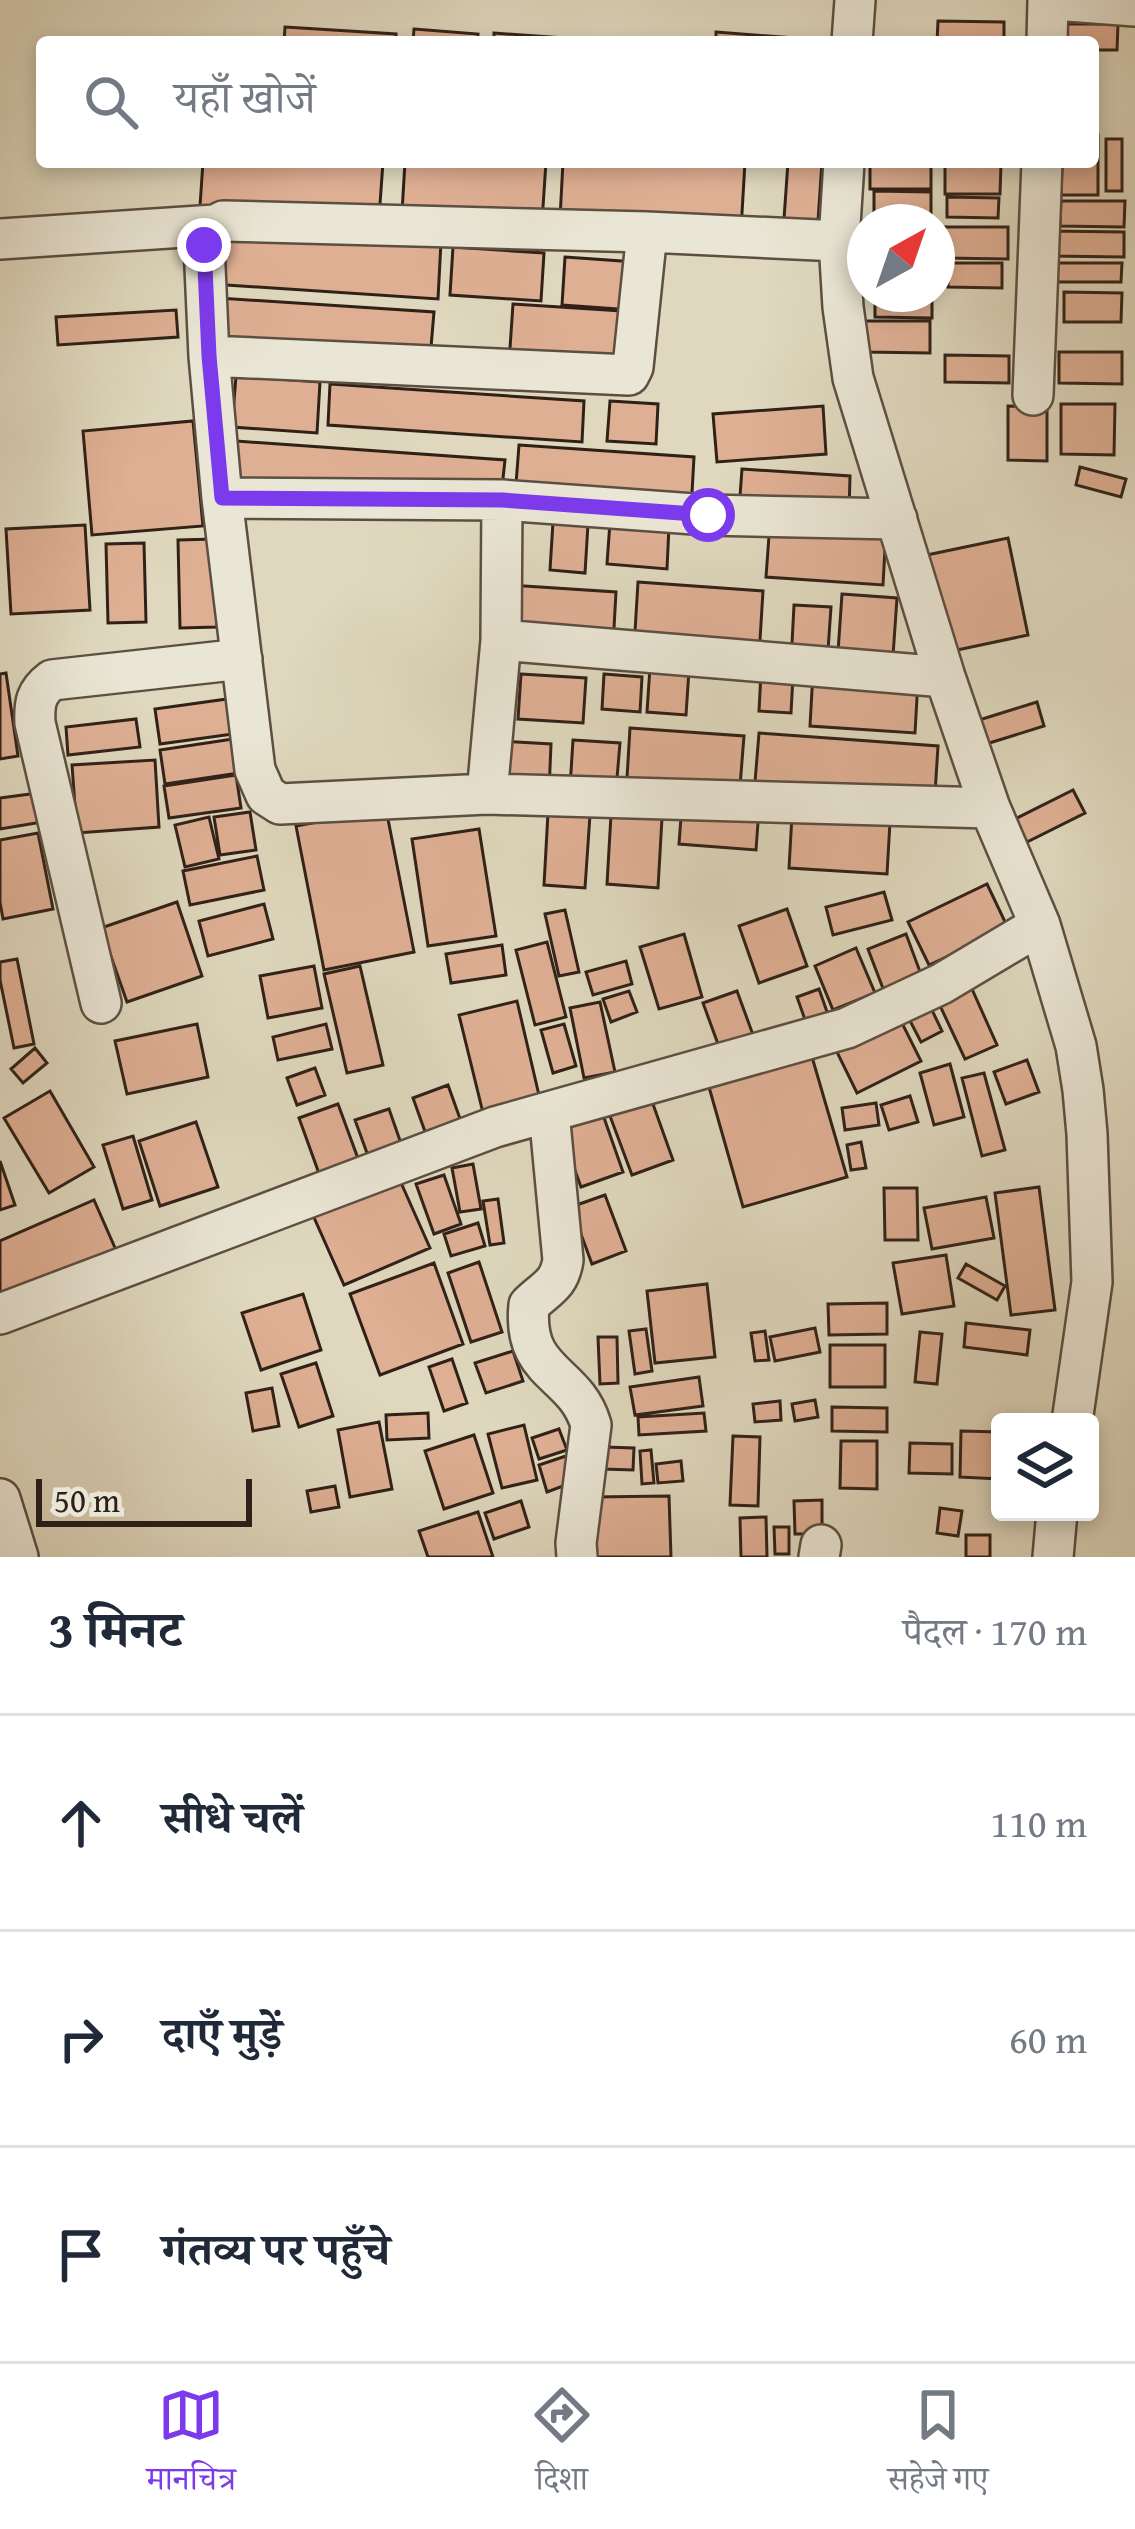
<!DOCTYPE html>
<html lang="hi">
<head>
<meta charset="utf-8">
<style>
	:root { --surface:#fff; --page:#f6f6f7; --text:#1f2937; --muted:#747a83; --line:#e0e1e3; --accent:#7c3aed }
	body { margin:0; font-family:"Gentium Book Plus","Noto Serif Devanagari",serif; background:var(--page); color:var(--text) }
	.controls { position:absolute; right:36px; bottom:36px; display:grid; overflow:hidden; border-radius:12px; box-shadow:0 6px 18px #0003 }
	.controls button { width:108px; height:108px; display:grid; place-items:center; padding:0; border:0; border-bottom:3px solid var(--line); background:var(--surface); color:var(--text); font:60px sans-serif }
	.compass { position:absolute; left:847px; top:204px; width:108px; height:108px; border-radius:50%; background:var(--surface); box-shadow:0 6px 18px #0003; rotate:40deg }
	.scale { position:absolute; left:36px; bottom:30px; width:216px; box-sizing:border-box; padding-left:12px; border:6px solid #302118; border-top:0; font-size:33px; line-height:42px; white-space:nowrap; color:#302118; -webkit-text-stroke:9px #eae6d5; paint-order:stroke }
	.stop { position:absolute; width:36px; height:36px; margin:-27px; border:9px solid #7c3aed; border-radius:50%; background:#fff }
	.stop.end { background:#7c3aed; border-color:#fff; box-shadow:0 3px 12px #0008 }
	.list { margin:0; padding:0; list-style:none }
	h2 { display:flex; justify-content:space-between; align-items:center; height:156px; margin:0; padding:0 48px; font-size:51px }
	h2 small { font-size:39px; font-weight:400; color:var(--muted) }
	.list li { display:grid; grid-template-columns:78px 1fr auto; gap:36px; align-items:center; box-sizing:border-box; height:216px; padding:0 48px; border-top:3px solid var(--line) }
	.list b { display:block; font-size:45px; white-space:nowrap }
	.list em { font-size:39px; font-style:normal; color:var(--muted) }
	.icon { flex:none; width:66px; height:66px; fill:none; stroke:currentColor; stroke-width:2; stroke-linecap:round; stroke-linejoin:round }
	.map { position:relative; flex:none; width:1135px; height:1557px; overflow:hidden }
	.search { position:absolute; background:var(--surface); box-shadow:0 6px 18px #0003; left:36px; right:36px; top:36px; height:132px; display:flex; align-items:center; gap:30px; box-sizing:border-box; padding:0 42px; border-radius:12px; color:var(--muted); font-size:45px }
	.sheet { height:804px; background:var(--surface) }
	nav { display:flex; justify-content:space-around; align-items:center; box-sizing:border-box; height:168px; border-top:3px solid var(--line); background:var(--surface); font-size:33px; color:var(--muted) }
	nav a { display:grid; justify-items:center; gap:6px }
	nav .on { color:var(--accent) }
	.map>svg:first-child { display:block }
</style>
</head>
<body>
<div class="map">
<svg width="1135" height="1557" viewBox="0 0 1135 1557">
	<rect width="100%" height="100%" fill="#dfd8be"/>
	<filter id="stains"><feTurbulence type="fractalNoise" baseFrequency=".00167" numOctaves="4"/><feColorMatrix values="0 0 0 0 .2 0 0 0 0 .09 0 0 0 0 .02 0 0 0 .5 -.17"/></filter>
	<radialGradient id="worn" r=".72"><stop offset=".6" stop-color="#630" stop-opacity="0"/><stop offset="1" stop-color="#630" stop-opacity=".3"/></radialGradient>
	<!-- building -->
	<path fill="#dfaf94" stroke="#302118" stroke-width="3" d="M938,21L1004,22V42H937Z
		M1048,24H1118L1117,50H1093V42H1048Z
		M285,27L396,34V42H284Z
		M414,29L478,34L477,42H413Z
		M716,32L807,39V42H716Z
		M494,33L592,40V42H494Z
		M1093,135H1098V195H1061L1062,162H1093Z
		M1106,139H1122V191H1106Z
		M203,162H383L379,218L200,206Z
		M405,162H546L542,222L402,212Z
		M563,162H745L741,230L560,218Z
		M788,162H822L818,221L784,219Z
		M870,162H931V189H870Z
		M945,164H1001L1000,194H945Z
		M874,191L931,192V221L874,220Z
		M947,197L999,198L998,218L947,217Z
		M1061,201H1125L1124,227L1060,226Z
		M215,227L441,242L438,299L212,284Z
		M944,227H1008V259L944,258Z
		M1051,231L1124,232V257L1051,256Z
		M453,247L544,253L541,301L450,295Z
		M565,257L635,262L632,310L562,305Z
		M948,263H1002V288L948,287Z
		M1054,263H1122L1121,282H1053Z
		M1064,292L1122,293L1121,322H1064Z
		M875,294H932V318L875,317Z
		M218,298L434,312L430,359L215,344Z
		M513,304L622,311L618,370L509,363Z
		M176,310L178,337L58,345L56,317Z
		M865,321H930V353L864,352Z
		M1059,352H1122V384L1059,383Z
		M945,355L1009,356V383L945,382Z
		M236,376L320,382L317,433L232,427Z
		M330,384L584,401L582,442L328,425Z
		M610,401L658,404L656,444L607,441Z
		M1061,404H1115L1114,455L1061,454Z
		M823,406L826,454L717,462L713,414Z
		M1008,406L1047,407V461L1008,460Z
		M193,421L203,526L92,535L83,431Z
		M236,441L505,460L501,497L234,482Z
		M519,445L694,457L691,511L515,497Z
		M1080,467L1126,479L1121,497L1076,485Z
		M742,469L850,476L849,514L739,510Z
		M553,522L588,524L585,573L550,570Z
		M610,522L669,526L667,569L607,564Z
		M770,522L886,530L883,585L766,577Z
		M85,525L90,610L11,614L6,529Z
		M1008,538L1028,635L948,652L927,555Z
		M215,539L217,627L180,628L178,540Z
		M144,543L146,622L108,623L106,544Z
		M638,582L763,591L759,656L634,648Z
		M509,585L616,592L613,646L506,639Z
		M842,594L897,598L893,656L838,652Z
		M794,605L831,607L827,665L791,663Z
		M650,667L689,670L686,715L647,712Z
		M813,672L918,680L915,733L810,726Z
		M6,673L18,756L0,759V674Z
		M761,673L793,676L791,713L759,711Z
		M521,674L586,678L583,723L518,719Z
		M604,674L642,677L640,712L602,709Z
		M227,699L233,734L160,744L155,709Z
		M1037,702L1044,726L970,749L963,725Z
		M136,719L140,747L68,755L66,727Z
		M630,728L744,736L740,786L627,778Z
		M759,733L938,746L935,794L755,782Z
		M233,739L239,773L165,784L160,750Z
		M573,740L620,743L616,790L570,787Z
		M501,741L551,744L549,792L498,788Z
		M155,760L159,827L77,833L72,765Z
		M236,775L241,808L169,818L164,786Z
		M1073,790L1085,813L1027,842L1015,819Z
		M38,793L42,822L0,829V798Z
		M682,804L759,809L756,850L679,844Z
		M386,809L414,952L324,970L296,826Z
		M250,812L256,850L220,855L214,817Z
		M548,813L590,815L585,888L544,885Z
		M611,815L662,818L658,888L607,884Z
		M792,815L890,822L887,874L789,868Z
		M209,817L219,859L185,867L175,825Z
		M479,829L496,936L428,946L412,839Z
		M38,833L53,909L3,919L0,902V840Z
		M257,856L264,890L190,905L183,871Z
		M987,884L1008,928L929,965L908,922Z
		M884,892L892,920L833,935L826,907Z
		M177,902L202,976L127,1002L101,928Z
		M264,904L273,939L208,956L199,921Z
		M787,909L807,966L759,983L739,926Z
		M565,910L579,972L559,976L545,914Z
		M684,934L702,997L659,1009L640,947Z
		M906,934L922,977L884,991L868,949Z
		M547,942L566,1017L535,1025L516,950Z
		M502,945L506,975L451,983L446,954Z
		M856,948L875,993L833,1010L815,966Z
		M17,959L34,1044L14,1048L0,980V962Z
		M626,961L632,984L593,995L586,972Z
		M314,966L322,1008L268,1018L260,976Z
		M360,966L383,1065L347,1073L324,974Z
		M968,980L997,1045L965,1059L935,995Z
		M819,989L832,1026L810,1034L797,997Z
		M629,991L637,1012L611,1022L603,999Z
		M737,991L756,1043L722,1055L703,1003Z
		M517,1001L542,1108L485,1121L459,1015Z
		M600,1002L615,1072L584,1078L570,1008Z
		M930,1006L942,1031L921,1042L908,1017Z
		M897,1013L921,1061L857,1093L833,1044Z
		M197,1024L208,1077L127,1094L115,1041Z
		M326,1024L332,1049L278,1060L273,1037Z
		M564,1024L576,1066L553,1073L541,1030Z
		M35,1048L47,1063L23,1083L11,1069Z
		M810,1050L847,1177L743,1207L707,1080Z
		M1027,1060L1039,1092L1006,1104L994,1072Z
		M950,1064L964,1117L934,1125L920,1073Z
		M315,1068L325,1095L297,1105L287,1078Z
		M984,1073L1005,1150L982,1156L962,1078Z
		M448,1085L463,1127L428,1140L413,1098Z
		M50,1091L94,1167L49,1193L4,1118Z
		M649,1093L673,1160L632,1175L607,1108Z
		M910,1096L918,1122L889,1130L881,1105Z
		M876,1103L879,1125L845,1130L842,1108Z
		M338,1104L360,1164L321,1179L299,1118Z
		M389,1109L404,1152L371,1164L355,1120Z
		M602,1112L623,1172L581,1187L559,1127Z
		M196,1122L218,1187L160,1206L139,1141Z
		M133,1136L152,1200L123,1209L103,1145Z
		M861,1142L866,1168L851,1170L847,1145Z
		M0,1161L15,1205L0,1210Z
		M473,1164L481,1209L460,1212L452,1168Z
		M444,1175L461,1224L434,1234L416,1184Z
		M398,1176L430,1248L344,1285L312,1213Z
		M1039,1187L1055,1310L1011,1315L995,1193Z
		M884,1188H917L918,1240H885Z
		M605,1195L626,1251L592,1264L571,1207Z
		M986,1197L994,1238L932,1249L924,1208Z
		M498,1199L504,1243L490,1245L483,1201Z
		M94,1200L119,1257L0,1309V1241Z
		M478,1223L485,1246L451,1256L444,1234Z
		M946,1255L954,1306L902,1314L893,1263Z
		M479,1262L502,1332L471,1342L448,1273Z
		M434,1263L463,1344L380,1375L350,1294Z
		M966,1264L1005,1286L997,1300L958,1278Z
		M707,1284L715,1357L655,1363L647,1291Z
		M303,1294L321,1350L261,1370L242,1313Z
		M887,1303V1334L829,1335L828,1304Z
		M966,1323L1030,1330L1027,1355L964,1347Z
		M815,1328L820,1352L775,1361L770,1337Z
		M646,1329L652,1371L635,1374L629,1331Z
		M765,1331L769,1360L755,1361L751,1333Z
		M920,1332L942,1334L937,1384L915,1382Z
		M598,1337H617L618,1383L600,1384Z
		M830,1345H885V1387H830Z
		M513,1351L523,1381L486,1393L475,1363Z
		M452,1359L467,1403L444,1411L429,1367Z
		M316,1363L333,1416L299,1427L281,1374Z
		M699,1377L703,1406L635,1415L630,1387Z
		M272,1388L279,1426L253,1431L246,1393Z
		M815,1400L818,1417L795,1421L792,1404Z
		M780,1401L781,1420L755,1422L753,1404Z
		M832,1407L887,1408V1432L832,1431Z
		M428,1413L429,1438L387,1440L386,1415Z
		M704,1413L706,1431L639,1435L638,1417Z
		M379,1422L392,1489L350,1497L338,1430Z
		M524,1425L537,1480L502,1488L488,1434Z
		M559,1429L567,1450L539,1459L532,1438Z
		M961,1431L1000,1432V1479L960,1477Z
		M474,1435L493,1493L444,1509L425,1451Z
		M733,1436L760,1437L758,1506L730,1505Z
		M841,1441H877V1489L840,1488Z
		M910,1443L952,1444V1474L909,1473Z
		M604,1447L634,1448L633,1470L603,1469Z
		M651,1450L654,1483L642,1484L640,1451Z
		M566,1456L574,1482L547,1492L539,1465Z
		M681,1461L683,1481L658,1483L656,1464Z
		M335,1486L339,1507L311,1512L307,1491Z
		M669,1496L671,1557H596L594,1497Z
		M822,1500V1534H795L794,1501Z
		M521,1501L529,1527L494,1539L485,1513Z
		M940,1508L962,1511L958,1536L937,1533Z
		M478,1512L493,1557H428L419,1531Z
		M766,1517L767,1557H741L740,1518Z
		M774,1527H789V1554H775Z
		M966,1535H990V1557H966Z"/>
	<g fill="none" stroke-linecap="round" stroke-linejoin="round">
		<!-- minor casing -->
		<g stroke="#5c4f42" stroke-width="44">
			<path id="minor" d="M1054,0L1135,6
				M852,42L855,0
				M1047,42L1048,0
				M844,162L839,241L843,307L853,378L945,677L990,808L1040,925L1076,1046L1083,1090L1087,1134L1092,1282L1072,1422
				M0,239L215,225
				M209,356L629,375L633,367L647,232
				M1033,395L1042,162
				M222,498L209,356L204,245L212,227L223,221L647,232L839,241
				M897,519L708,515L502,500L222,498L255,770L266,795L280,804L487,794L990,808
				M501,640L945,677
				M487,794L501,640L502,500
				M101,1003L35,723C34,703 36,692 52,680L242,659
				M549,1112L563,1260C559,1286 546,1288 529,1305C522,1376 575,1370 591,1425L576,1543L577,1557
				M0,1314L495,1127L847,1028L941,984L1040,925
				M0,1499L18,1557
				M819,1557L821,1545
				M1053,1557L1057,1512"/>
		</g>
		<!-- minor -->
		<use href="#minor" stroke="#eae6d5" stroke-width="39"/>
	</g>
	<g fill="none" stroke-linecap="round" stroke-linejoin="round">
		<!-- route -->
		<path stroke="#7c3aed" stroke-width="15" d="M204,245L209,356L222,498L502,500L708,515"/>
	</g>
	<rect width="100%" height="100%" filter="url(#stains)"/>
	<rect width="100%" height="100%" fill="url(#worn)"/>
</svg>
<div class="controls">
<button><svg class="icon" aria-label="layers" viewBox="0 0 24 24"><path d="M12 4l9 5-9 5-9-5zM3 14l9 5 9-5"/></svg></button>
</div>
<svg class="compass" viewBox="-18 -18 36 36"><path d="M0-13l5 13h-10z" fill="#e53935"/><path d="M0 13l5-13h-10z" fill="#747a83"/></svg>
<div class="scale">50 m</div>
<div class="stop" style="left:708px;top:515px"></div>
<div class="stop end" style="left:204px;top:245px"></div>
<div class="search"><svg class="icon" aria-label="search" viewBox="0 0 24 24"><circle cx="10" cy="10" r="6"/><path d="M15 15l6 6"/></svg>यहाँ खोजें</div>
</div>
<section class="sheet">
<h2>3 मिनट<small>पैदल · 170 m</small></h2>
<ul class="list">
<li><svg class="icon" aria-label="ahead" viewBox="0 0 24 24"><path d="M12 20V5M6 11l6-6 6 6"/></svg><div><b>सीधे चलें</b></div><em>110 m</em></li>
<li><svg class="icon" aria-label="right" viewBox="0 0 24 24"><path d="M7 20v-9h11M14 6l5 5-5 5"/></svg><div><b>दाएँ मुड़ें</b></div><em>60 m</em></li>
<li><svg class="icon" aria-label="arrive" viewBox="0 0 24 24"><path d="M6 21V4h12l-3 4 3 4H6"/></svg><div><b>गंतव्य पर पहुँचे</b></div></li>
</ul>
</section>
<nav>
<a class="on"><svg class="icon" aria-label="map" viewBox="0 0 24 24"><path d="M3 6l6-2 6 2 6-2v14l-6 2-6-2-6 2zM9 4v14M15 6v14"/></svg>मानचित्र</a>
<a><svg class="icon" aria-label="directions" viewBox="0 0 24 24"><path d="M12 3l9 9-9 9-9-9zM9 14v-3h6M13 9l2 2-2 2"/></svg>दिशा</a>
<a><svg class="icon" aria-label="saved" viewBox="0 0 24 24"><path d="M7 4h10v16l-5-4-5 4z"/></svg>सहेजे गए</a>
</nav>
</body>
</html>
